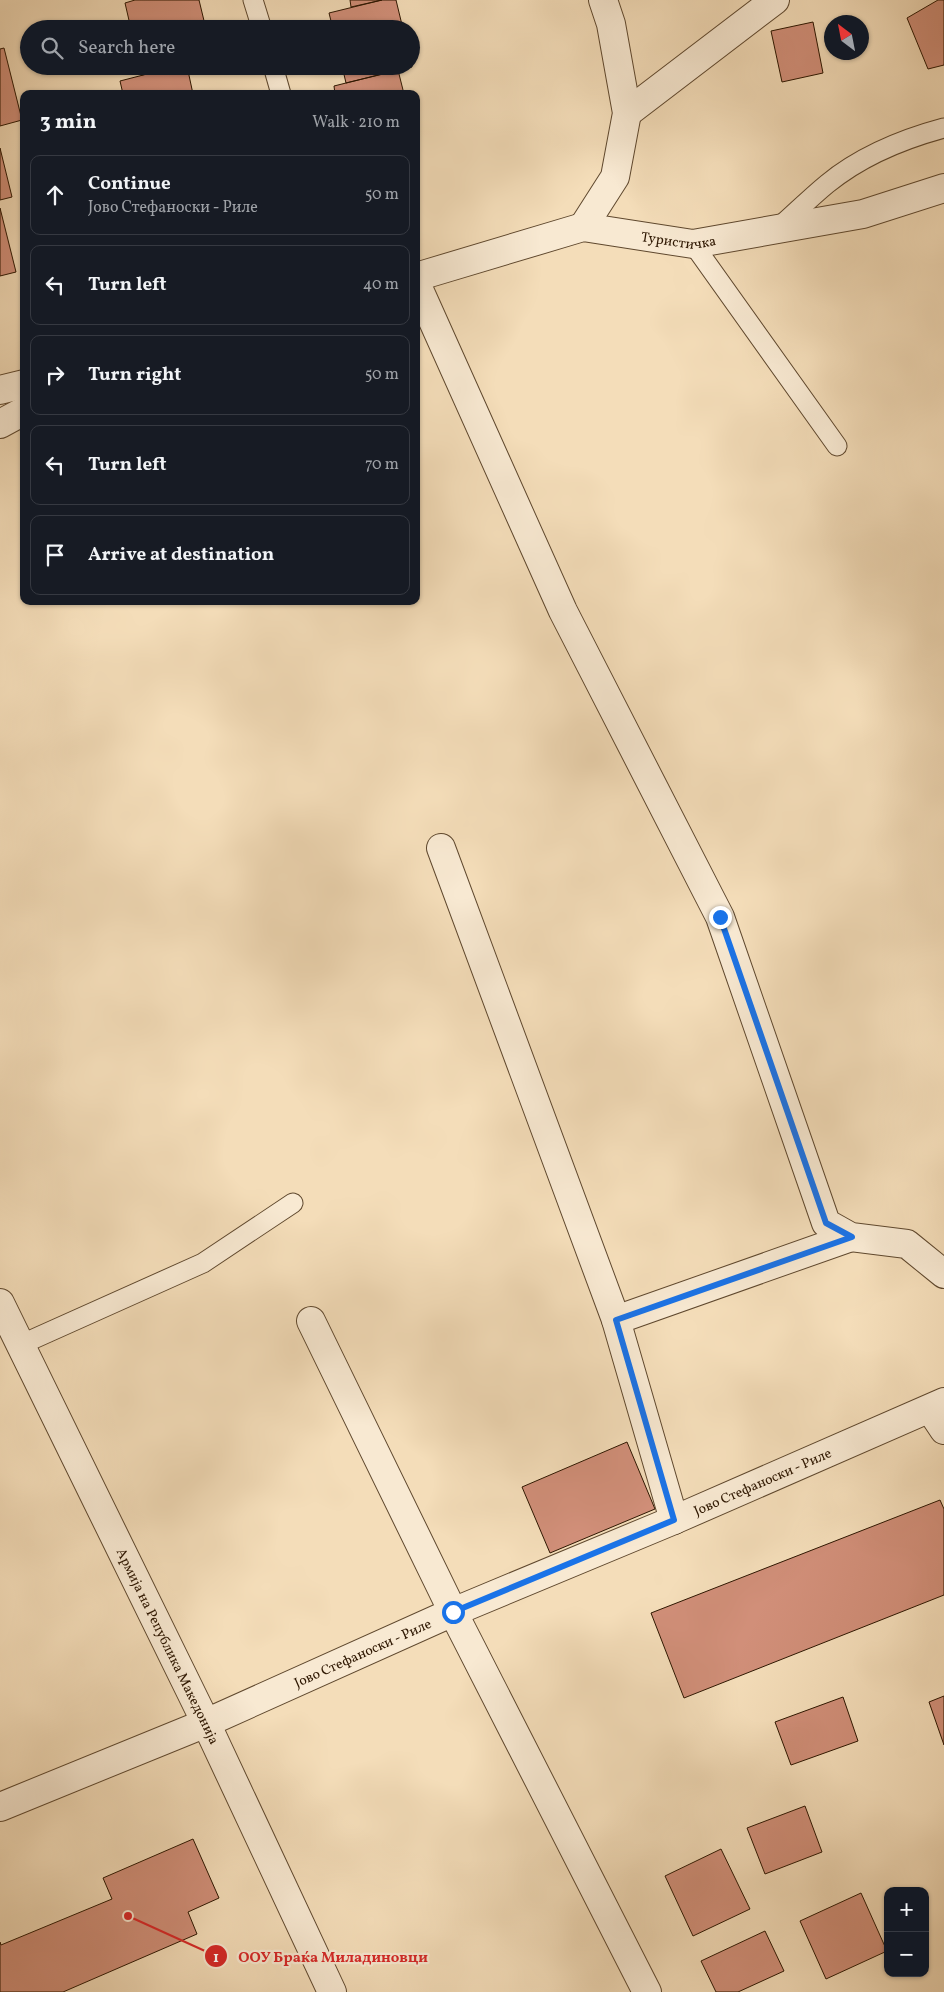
<!DOCTYPE html>
<html lang="en">
<head>
<meta charset="utf-8">
<style>
	:root { --surface:#171b24; --page:#242831; --text:#f1f3f6; --muted:#9ea1a6; --line:#363941 }
	body { margin:0; font-family:Vollkorn,serif; background:var(--page); color:var(--text) }
	.controls { position:absolute; right:15px; bottom:15px; display:grid; overflow:hidden; border-radius:10px; box-shadow:0 1px 4px #0004 }
	.controls button { width:45px; height:45px; display:grid; place-items:center; padding:0; border:0; border-bottom:1px solid var(--line); background:var(--surface); color:var(--text); font:25px sans-serif }
	.compass { position:absolute; left:824px; top:15px; width:45px; height:45px; border-radius:50%; background:var(--surface); box-shadow:0 1px 4px #0004; rotate:328deg }
	.stop { position:absolute; width:15px; height:15px; margin:-11px; border:4px solid #1a73e8; border-radius:50%; background:#fff }
	.stop.end { background:#1a73e8; border-color:#fff; box-shadow:0 1px 5px #0008 }
	.list { margin:0; padding:0; list-style:none }
	h2 { display:flex; justify-content:space-between; align-items:center; height:65px; margin:0; padding:0 20px; font-size:21px }
	h2 small { font-size:16px; font-weight:400; color:var(--muted) }
	.list li { display:grid; grid-template-columns:32px 1fr auto; gap:15px; align-items:center; box-sizing:border-box; height:80px; margin:0 10px 10px; padding:0 10px; border:1px solid var(--line); border-radius:10px }
	.list b { display:block; font-size:19px; white-space:nowrap }
	.list p { margin:0; font-size:16px; white-space:nowrap; color:var(--muted) }
	.list em { font-size:16px; font-style:normal; color:var(--muted) }
	.icon { flex:none; width:28px; height:28px; fill:none; stroke:currentColor; stroke-width:2; stroke-linecap:round; stroke-linejoin:round }
	.map { position:relative; flex:none; width:944px; height:1992px; overflow:hidden }
	.search { position:absolute; background:var(--surface); box-shadow:0 1px 4px #0004; left:20px; top:20px; width:400px; height:55px; display:flex; align-items:center; gap:12px; box-sizing:border-box; padding:0 18px; border-radius:28px; color:var(--muted); font-size:19px }
	.panel { position:absolute; background:var(--surface); box-shadow:0 1px 4px #0004; left:20px; top:90px; width:400px; height:515px; border-radius:10px }
	.map>svg:first-child { display:block }
</style>
</head>
<body>
<div class="map">
<svg width="944" height="1992" viewBox="0 0 944 1992">
	<rect width="100%" height="100%" fill="#f4ddb9"/>
	<filter id="stains"><feTurbulence type="fractalNoise" baseFrequency=".004" numOctaves="4"/><feColorMatrix values="0 0 0 0 .2 0 0 0 0 .09 0 0 0 0 .02 0 0 0 .5 -.17"/></filter>
	<radialGradient id="worn" r=".72"><stop offset=".6" stop-color="#630" stop-opacity="0"/><stop offset="1" stop-color="#630" stop-opacity=".3"/></radialGradient>
	<!-- building -->
	<path fill="#d18f79" stroke="#2d1600" d="M135,0H199L206,29H131L125,3Z
		M350,0H382L351,7Z
		M382,0H396L403,29H333L329,13Z
		M938,0H944V65L928,69L907,18Z
		M813,22L823,73L782,82L771,31Z
		M4,48L22,120L0,126V49Z
		M411,63L412,67L346,83L342,66H411Z
		M140,66H178L142,75Z
		M178,66H187L193,94H123L120,81Z
		M398,70L404,94H335L334,86Z
		M0,148L12,197L0,200Z
		M0,208L16,272L0,276Z
		M627,1442L655,1509L550,1553L522,1487Z
		M940,1500L944,1509V1595L684,1698L651,1613Z
		M944,1696V1745L929,1702Z
		M843,1697L858,1741L791,1765L775,1722Z
		M805,1806L822,1852L765,1874L747,1828Z
		M193,1839L219,1898L188,1912L197,1934L63,1992H0V1942L1,1945L112,1899L103,1878Z
		M721,1849L750,1909L693,1936L665,1876Z
		M861,1893L887,1951L826,1979L800,1921Z
		M765,1931L784,1971L738,1992H716L701,1961Z"/>
	<g fill="none" stroke-linecap="round" stroke-linejoin="round">
		<!-- lane casing -->
		<g stroke="#5f482e" stroke-width="21">
			<path id="lane" d="M253,0L262,29
				M273,66L281,94
				M778,228C794,214 810,198 827,184C860,157 903,139 944,128
				M693,244L837,446
				M20,1345L203,1263L293,1203"/>
		</g>
		<!-- street casing -->
		<g stroke="#5f482e" stroke-width="30">
			<g id="street">
				<path d="M627,113L775,0"/>
				<path d="M583,227L615,177L627,113L611,24L603,0"/>
				<path id="s1" d="M416,277L583,227L693,244L863,214L944,188"/>
				<path d="M416,283L563,611L720,917L826,1223L851,1237L907,1244L944,1274"/>
				<path d="M0,390L24,384"/>
				<path d="M0,424L24,411"/>
				<path d="M441,848L616,1320L674,1520"/>
				<path id="s2" d="M0,1303L206,1723L332,1992"/>
				<path d="M616,1320L851,1237"/>
				<path d="M311,1321L453,1612L647,1992"/>
				<path d="M930,1409L944,1430"/>
				<path id="s3" d="M0,1807L206,1723L453,1612L674,1520L944,1402"/>
			</g>
		</g>
		<!-- lane -->
		<use href="#lane" stroke="#f8e9d2" stroke-width="19"/>
		<!-- street -->
		<use href="#street" stroke="#f8e9d2" stroke-width="28"/>
	</g>
	<g fill="none" stroke-linecap="round" stroke-linejoin="round">
		<!-- route -->
		<path stroke="#1a73e8" stroke-width="6" d="M453,1612L674,1520L616,1320L852,1237L826,1223L720,917"/>
	</g>
	<g text-anchor="middle" stroke-width="4.5" stroke-linejoin="round" paint-order="stroke">
		<!-- street labels -->
		<g font-size="14" fill="#2d1600" stroke="#f8e9d2">
			<text dy="5" stroke="none"><textPath href="#s1" startOffset="271">Туристичка</textPath></text>
			<text dy="5" stroke="none"><textPath href="#s3" startOffset="829">Јово Стефаноски - Риле</textPath></text>
			<text dy="5" stroke="none"><textPath href="#s2" startOffset="382">Армија на Република Македонија</textPath></text>
			<text dy="5" stroke="none"><textPath href="#s3" startOffset="394">Јово Стефаноски - Риле</textPath></text>
		</g>
	</g>
	<!-- callouts -->
	<path fill="none" stroke="#d62828" stroke-width="2" d="M128 1916L216 1956"/>
	<g fill="#d62828" stroke="#f8e9d2" stroke-width="2">
		<circle cx="128" cy="1916" r="5"/>
		<circle cx="216" cy="1956" r="12"/>
	</g>
	<g font-size="15" text-anchor="middle" font-weight="bold" fill="#fff">
		<text x="216" y="1962">1</text>
	</g>
	<g font-size="15" text-anchor="middle" font-weight="bold" fill="#d62828" stroke="#f8e9d2" stroke-width="4.5" stroke-linejoin="round" paint-order="stroke">
		<text x="333" y="1962">ООУ Браќа Миладиновци</text>
	</g>
	<rect width="100%" height="100%" filter="url(#stains)"/>
	<rect width="100%" height="100%" fill="url(#worn)"/>
</svg>
<div class="controls">
<button>+</button>
<button>−</button>
</div>
<svg class="compass" viewBox="-18 -18 36 36"><path d="M0-13l5 13h-10z" fill="#e53935"/><path d="M0 13l5-13h-10z" fill="#9ea1a6"/></svg>
<div class="stop" style="left:453px;top:1612px"></div>
<div class="stop end" style="left:720px;top:917px"></div>
<div class="search"><svg class="icon" aria-label="search" viewBox="0 0 24 24"><circle cx="10" cy="10" r="6"/><path d="M15 15l6 6"/></svg>Search here</div>
<section class="panel">
<h2>3 min<small>Walk · 210 m</small></h2>
<ul class="list">
<li><svg class="icon" aria-label="ahead" viewBox="0 0 24 24"><path d="M12 20V5M6 11l6-6 6 6"/></svg><div><b>Continue</b><p>Јово Стефаноски - Риле</p></div><em>50 m</em></li>
<li><svg class="icon" aria-label="left" viewBox="0 0 24 24"><path d="M17 20v-9H6M10 6l-5 5 5 5"/></svg><div><b>Turn left</b></div><em>40 m</em></li>
<li><svg class="icon" aria-label="right" viewBox="0 0 24 24"><path d="M7 20v-9h11M14 6l5 5-5 5"/></svg><div><b>Turn right</b></div><em>50 m</em></li>
<li><svg class="icon" aria-label="left" viewBox="0 0 24 24"><path d="M17 20v-9H6M10 6l-5 5 5 5"/></svg><div><b>Turn left</b></div><em>70 m</em></li>
<li><svg class="icon" aria-label="arrive" viewBox="0 0 24 24"><path d="M6 21V4h12l-3 4 3 4H6"/></svg><div><b>Arrive at destination</b></div></li>
</ul>
</section>
</div>
</body>
</html>
